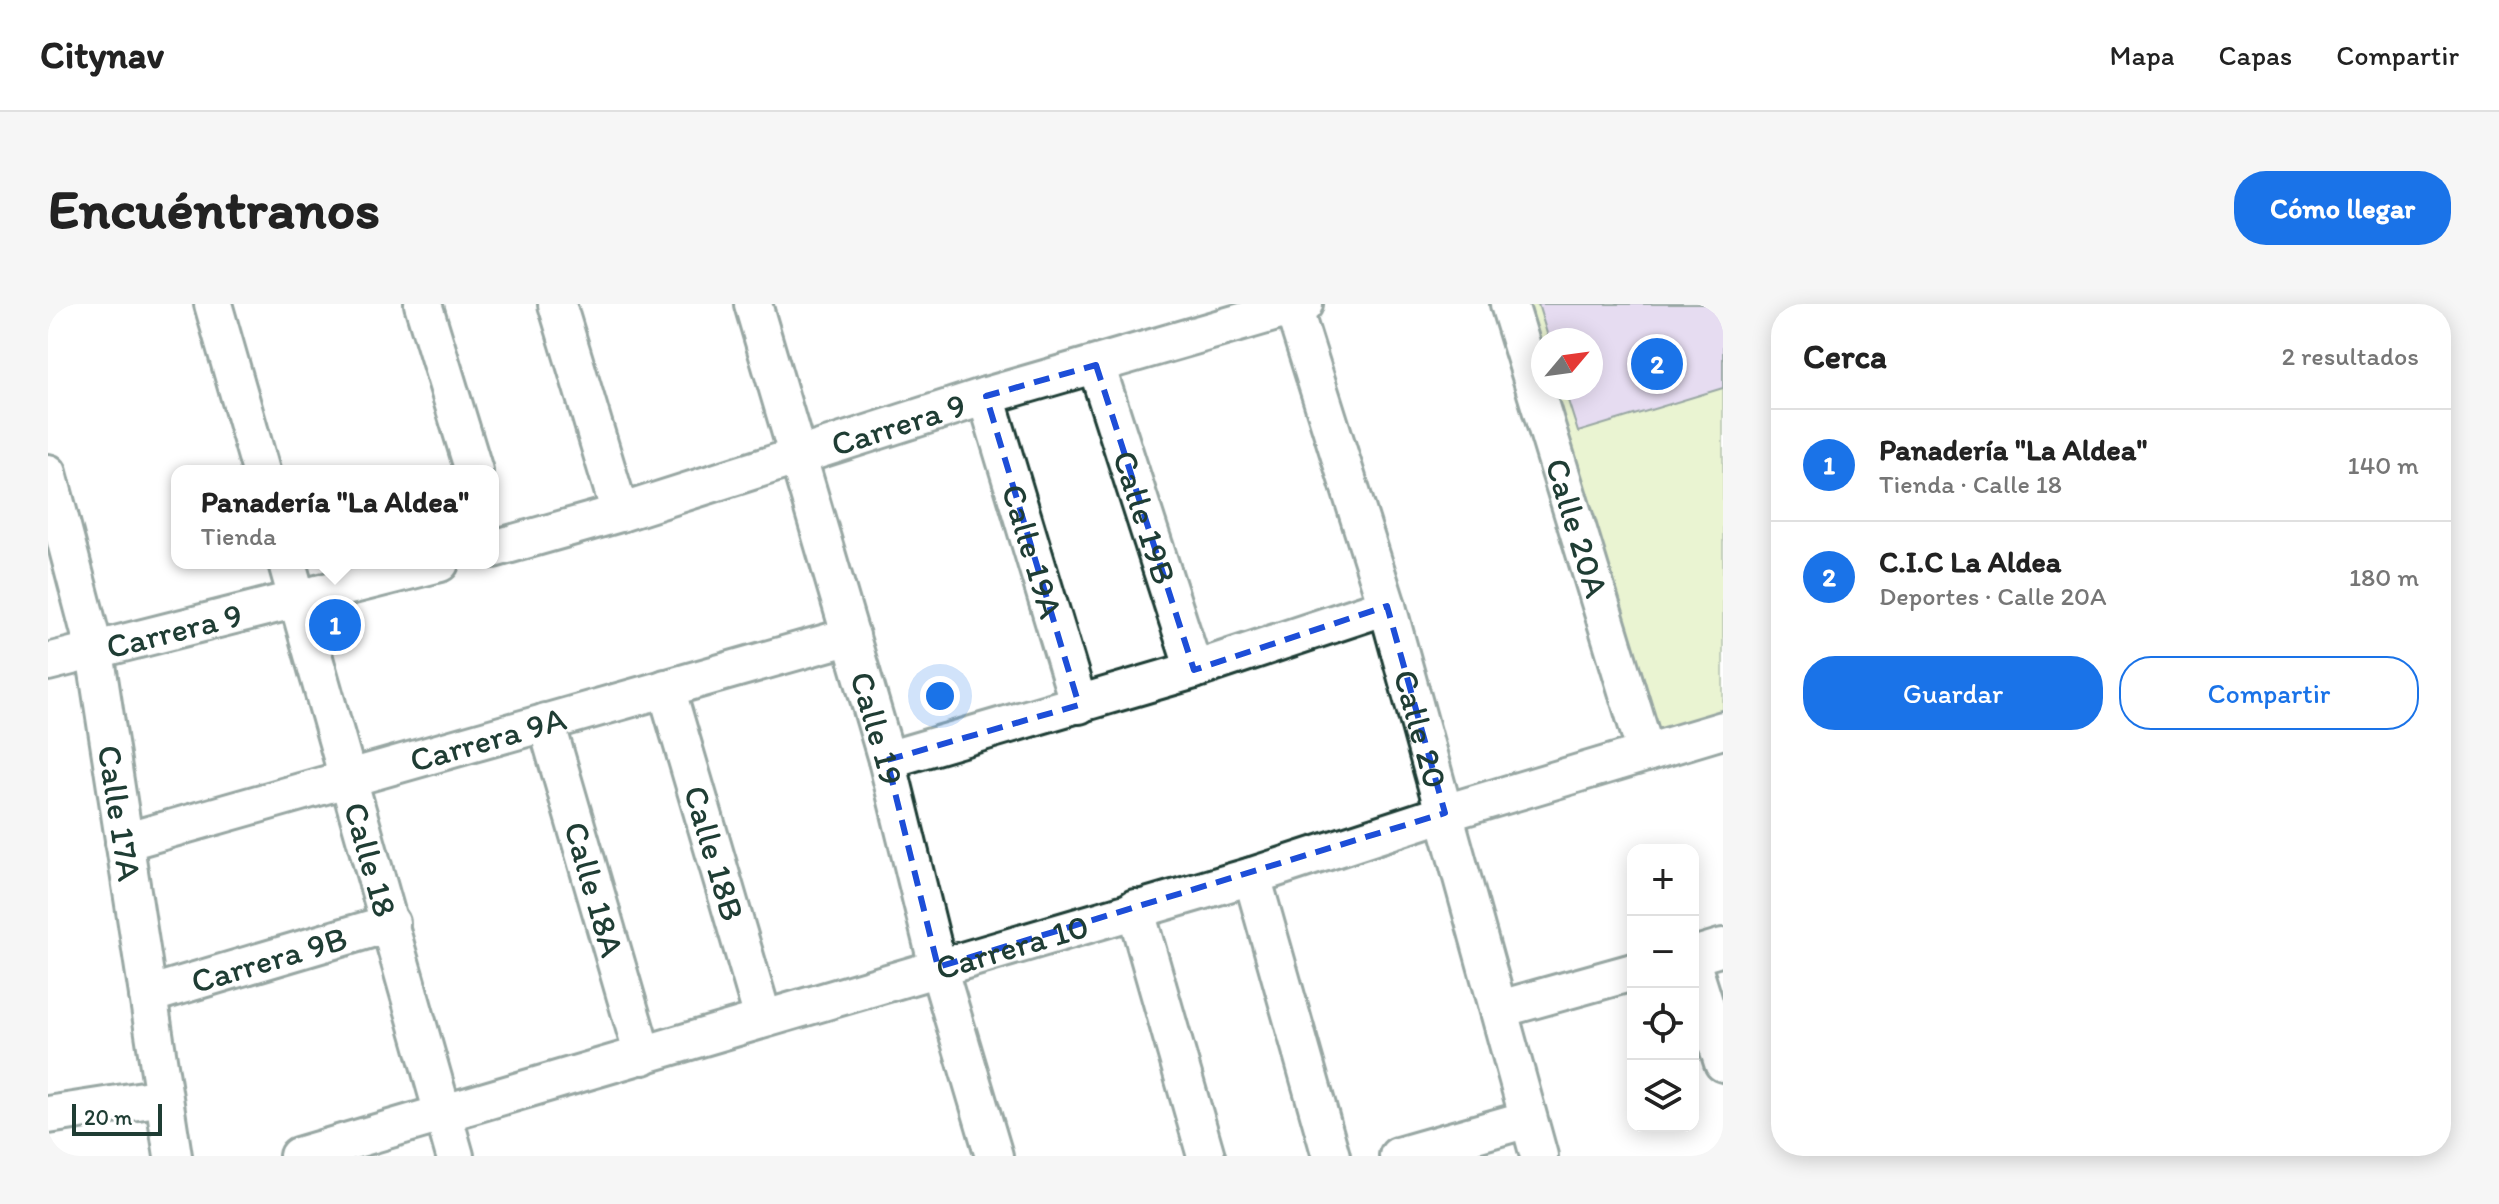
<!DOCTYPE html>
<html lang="es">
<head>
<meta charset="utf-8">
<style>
	:root { --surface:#fff; --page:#f6f6f6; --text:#222; --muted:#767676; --line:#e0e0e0; --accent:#1a73e8 }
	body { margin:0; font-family:Itim,sans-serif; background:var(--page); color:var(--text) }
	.controls { position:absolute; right:24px; bottom:24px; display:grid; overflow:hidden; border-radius:16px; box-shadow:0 4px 20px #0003 }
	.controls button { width:72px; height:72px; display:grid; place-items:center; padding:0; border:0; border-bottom:2px solid var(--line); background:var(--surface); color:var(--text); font:40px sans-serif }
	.compass { position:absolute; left:1483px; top:24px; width:72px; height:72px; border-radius:50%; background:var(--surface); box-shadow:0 4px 20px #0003; rotate:61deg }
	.scale { position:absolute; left:24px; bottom:20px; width:90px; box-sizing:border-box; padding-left:8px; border:4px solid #1f3d34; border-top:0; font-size:22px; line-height:28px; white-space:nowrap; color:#1f3d34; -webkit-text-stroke:6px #fff; paint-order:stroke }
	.you { position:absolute; left:892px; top:392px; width:28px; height:28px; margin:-20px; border:6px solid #fff; border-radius:50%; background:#1a73e8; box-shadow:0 0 0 12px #1a73e833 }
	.badge { display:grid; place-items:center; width:52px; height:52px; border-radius:50%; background:var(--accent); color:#fff; font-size:26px; font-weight:700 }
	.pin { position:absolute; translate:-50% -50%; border:4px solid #fff; box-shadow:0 2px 8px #0006 }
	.popup { position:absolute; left:123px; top:161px; width:328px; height:104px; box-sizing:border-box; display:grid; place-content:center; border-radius:16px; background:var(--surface); filter:drop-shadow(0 2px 6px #0005); font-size:26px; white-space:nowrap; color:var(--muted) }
	.popup b { font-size:30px; color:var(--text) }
	.popup::after { content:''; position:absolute; left:50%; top:100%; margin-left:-16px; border:16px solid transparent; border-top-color:var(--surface) }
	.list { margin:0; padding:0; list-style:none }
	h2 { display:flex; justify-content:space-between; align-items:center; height:104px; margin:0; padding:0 32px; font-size:34px }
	h2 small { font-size:26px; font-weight:400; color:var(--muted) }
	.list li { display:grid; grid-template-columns:52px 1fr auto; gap:24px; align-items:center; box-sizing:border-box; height:112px; padding:0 32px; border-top:2px solid var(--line) }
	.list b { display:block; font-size:30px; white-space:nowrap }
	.list p { margin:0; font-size:26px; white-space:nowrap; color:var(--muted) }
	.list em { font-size:26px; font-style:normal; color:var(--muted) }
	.actions { display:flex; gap:16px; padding:24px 32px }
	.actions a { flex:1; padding:18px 0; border:2px solid var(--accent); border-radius:32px; text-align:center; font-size:28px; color:var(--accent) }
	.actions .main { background:var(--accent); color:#fff }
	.icon { flex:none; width:44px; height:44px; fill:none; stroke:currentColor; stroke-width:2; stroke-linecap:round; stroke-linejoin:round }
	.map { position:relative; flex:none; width:1675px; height:852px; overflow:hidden; border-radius:32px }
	header { display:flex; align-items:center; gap:48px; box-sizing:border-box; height:112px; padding:0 40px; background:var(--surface); border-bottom:2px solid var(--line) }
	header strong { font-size:38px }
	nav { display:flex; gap:44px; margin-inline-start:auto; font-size:28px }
	.intro { display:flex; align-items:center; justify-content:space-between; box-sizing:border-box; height:192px; padding:0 48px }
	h1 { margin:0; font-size:56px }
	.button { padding:20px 36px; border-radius:32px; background:var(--accent); color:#fff; font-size:28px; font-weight:700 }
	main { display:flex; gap:48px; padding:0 48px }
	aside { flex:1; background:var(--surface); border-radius:32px; box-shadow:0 4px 20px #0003 }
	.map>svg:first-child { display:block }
</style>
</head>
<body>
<header>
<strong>Citynav</strong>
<nav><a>Mapa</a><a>Capas</a><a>Compartir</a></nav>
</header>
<div class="intro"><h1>Encuéntranos</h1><a class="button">Cómo llegar</a></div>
<main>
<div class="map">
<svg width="1675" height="852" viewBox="0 0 1675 852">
	<rect width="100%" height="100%" fill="#fff"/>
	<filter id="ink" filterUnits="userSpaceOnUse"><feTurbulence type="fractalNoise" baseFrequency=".0125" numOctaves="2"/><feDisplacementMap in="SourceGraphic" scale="16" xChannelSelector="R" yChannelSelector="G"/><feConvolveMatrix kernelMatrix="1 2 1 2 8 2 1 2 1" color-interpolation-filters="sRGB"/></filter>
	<g filter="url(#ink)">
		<!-- green -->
		<path fill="#d0e69b" stroke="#789268" stroke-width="2" fill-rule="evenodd" d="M1461,0H1675V426L1598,449ZM1495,36H1543V84H1495Z"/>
		<!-- building -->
		<path fill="#c8b2e1" stroke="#1f3d34" stroke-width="2" d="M1490,0H1675V84L1530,128L1516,84H1543V36H1501Z"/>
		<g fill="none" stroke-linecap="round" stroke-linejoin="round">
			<!-- minor casing -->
			<g stroke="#1f3d34" stroke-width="42">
				<g id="minor">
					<path d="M165,0L213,167"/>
					<path d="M375,0L426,167"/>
					<path d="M509,0L572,209"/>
					<path id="s1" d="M705,0L839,456L890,663L946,852"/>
					<path id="s2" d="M1244,0L1339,302L1491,852"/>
					<path id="s3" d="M1461,0L1598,449"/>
					<path id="s4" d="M1048,61L1146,366"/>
					<path id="s5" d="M938,92L1031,401"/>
					<path id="s6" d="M0,169L47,348L125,852"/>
					<path id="s7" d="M445,245L572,209L938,92L1256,0"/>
					<path id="s8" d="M239,259L407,852"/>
					<path id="s9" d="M0,358L392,259"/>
					<path id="s10" d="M618,384L715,714"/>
					<path id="s11" d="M498,418L595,752"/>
					<path d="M839,456L1146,366L1339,302"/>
					<path id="s12" d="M76,538L803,332"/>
					<path d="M1204,572L1283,852"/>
					<path d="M1087,604L1158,852"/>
					<path d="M1645,652L1675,643"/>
					<path d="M1645,663L1675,759"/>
					<path id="s13" d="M100,691L343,619"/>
					<path d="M1452,705L1585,668"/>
					<path d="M0,811L115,793"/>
					<path id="s14" d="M250,852L1204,572L1397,509L1675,426"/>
					<path d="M1350,852L1480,815"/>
				</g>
			</g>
			<!-- minor -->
			<use href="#minor" stroke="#fff" stroke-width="36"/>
		</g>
	</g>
	<!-- marked area -->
	<path d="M0 0H1675V852H0ZM1048,61L1146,366L1339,302L1397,509L890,663L839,456L1031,401L938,92Z" fill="#fff" fill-opacity=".55" fill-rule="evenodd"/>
	<path fill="none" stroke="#1d4ed8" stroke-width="6" stroke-dasharray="16 10" stroke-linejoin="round" d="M1048,61L1146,366L1339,302L1397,509L890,663L839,456L1031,401L938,92Z"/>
	<g text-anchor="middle" stroke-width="7" stroke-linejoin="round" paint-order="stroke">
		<!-- street labels -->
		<g font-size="34" fill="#1f3d34" stroke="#fff">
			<text dy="12" stroke="none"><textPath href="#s7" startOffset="424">Carrera 9</textPath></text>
			<text dy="12" stroke="none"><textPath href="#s4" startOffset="160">Calle 19B</textPath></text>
			<text dy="12" stroke="none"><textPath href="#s3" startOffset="234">Calle 20A</textPath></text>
			<text dy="12" stroke="none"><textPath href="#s5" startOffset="162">Calle 19A</textPath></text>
			<text dy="12" stroke="none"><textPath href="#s9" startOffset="130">Carrera 9</textPath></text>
			<text dy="12" stroke="none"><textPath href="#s2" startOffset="444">Calle 20</textPath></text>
			<text dy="12" stroke="none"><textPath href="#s1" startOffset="442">Calle 19</textPath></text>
			<text dy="12" stroke="none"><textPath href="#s12" startOffset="378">Carrera 9A</textPath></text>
			<text dy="12" stroke="none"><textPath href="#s6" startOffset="348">Calle 17A</textPath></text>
			<text dy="12" stroke="none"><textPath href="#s10" startOffset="172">Calle 18B</textPath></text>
			<text dy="12" stroke="none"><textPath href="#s8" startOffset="308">Calle 18</textPath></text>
			<text dy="12" stroke="none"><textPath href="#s11" startOffset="174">Calle 18A</textPath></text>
			<text dy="12" stroke="none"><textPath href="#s14" startOffset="744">Carrera 10</textPath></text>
			<text dy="12" stroke="none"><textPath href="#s13" startOffset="126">Carrera 9B</textPath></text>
		</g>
	</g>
</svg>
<div class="controls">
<button>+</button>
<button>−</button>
<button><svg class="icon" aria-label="locate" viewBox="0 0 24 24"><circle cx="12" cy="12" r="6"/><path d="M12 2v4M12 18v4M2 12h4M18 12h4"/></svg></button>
<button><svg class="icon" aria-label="layers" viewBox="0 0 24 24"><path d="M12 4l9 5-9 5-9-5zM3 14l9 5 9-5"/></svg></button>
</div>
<svg class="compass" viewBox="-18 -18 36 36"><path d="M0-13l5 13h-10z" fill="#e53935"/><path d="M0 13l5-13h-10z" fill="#767676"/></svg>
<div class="scale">20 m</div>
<div class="you"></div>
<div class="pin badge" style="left:287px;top:321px">1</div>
<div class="popup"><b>Panadería &quot;La Aldea&quot;</b>Tienda</div>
<div class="pin badge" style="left:1609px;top:60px">2</div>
</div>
<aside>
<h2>Cerca<small>2 resultados</small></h2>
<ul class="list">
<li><span class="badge">1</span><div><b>Panadería &quot;La Aldea&quot;</b><p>Tienda · Calle 18</p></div><em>140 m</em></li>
<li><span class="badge">2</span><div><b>C.I.C La Aldea</b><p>Deportes · Calle 20A</p></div><em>180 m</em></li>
</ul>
<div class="actions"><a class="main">Guardar</a><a>Compartir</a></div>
</aside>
</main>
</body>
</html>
